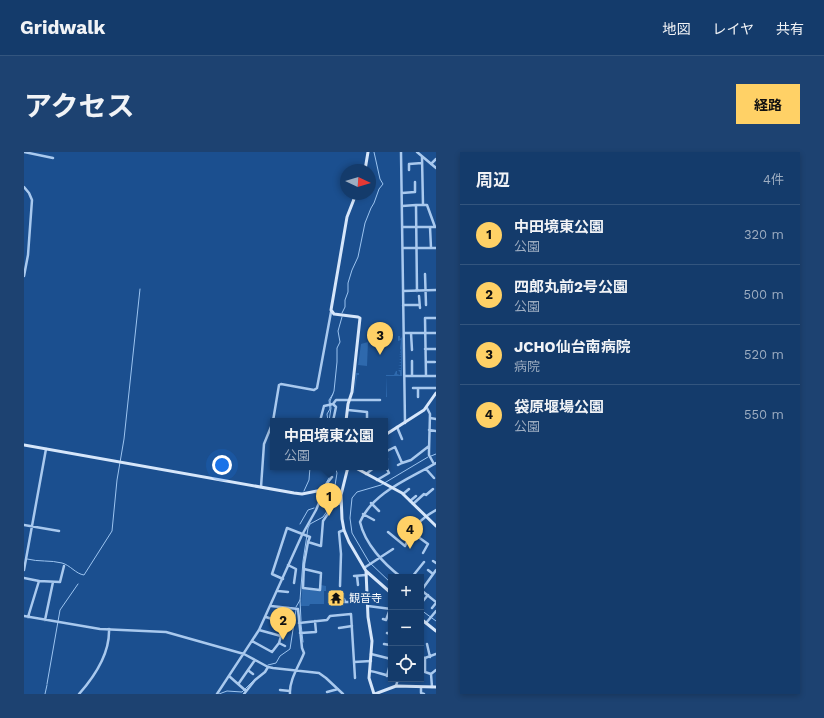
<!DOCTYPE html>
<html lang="ja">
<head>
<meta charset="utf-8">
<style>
	:root { --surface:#143b6b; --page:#1d4271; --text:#f1f3f6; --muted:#9dadc1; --line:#33557e; --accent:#ffd166 }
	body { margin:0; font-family:"Work Sans","Noto Sans JP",sans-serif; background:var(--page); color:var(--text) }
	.controls { position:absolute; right:12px; bottom:12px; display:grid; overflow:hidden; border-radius:0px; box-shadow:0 2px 6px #0003 }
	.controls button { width:36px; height:36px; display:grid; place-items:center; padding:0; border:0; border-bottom:1px solid var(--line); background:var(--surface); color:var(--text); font:20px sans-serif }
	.compass { position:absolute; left:316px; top:12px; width:36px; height:36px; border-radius:50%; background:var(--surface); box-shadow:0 2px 6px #0003; rotate:94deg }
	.you { position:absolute; left:198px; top:313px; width:14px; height:14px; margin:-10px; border:3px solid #fff; border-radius:50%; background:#1a73e8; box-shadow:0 0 0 6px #1a73e833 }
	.badge { display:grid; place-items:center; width:26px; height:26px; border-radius:50%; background:var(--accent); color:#111; font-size:13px; font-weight:700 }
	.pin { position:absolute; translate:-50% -33px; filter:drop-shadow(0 1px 2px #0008) }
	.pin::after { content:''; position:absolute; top:21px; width:14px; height:12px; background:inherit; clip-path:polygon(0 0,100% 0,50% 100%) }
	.popup { position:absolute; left:246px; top:266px; width:118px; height:52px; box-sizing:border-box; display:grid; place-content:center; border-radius:0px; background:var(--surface); filter:drop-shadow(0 1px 3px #0005); font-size:13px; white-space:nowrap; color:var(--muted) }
	.popup b { font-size:15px; color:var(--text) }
	.popup::after { content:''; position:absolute; left:50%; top:100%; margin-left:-8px; border:8px solid transparent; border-top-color:var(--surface) }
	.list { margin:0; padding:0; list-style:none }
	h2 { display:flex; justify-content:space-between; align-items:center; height:52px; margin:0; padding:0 16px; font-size:17px }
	h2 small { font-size:13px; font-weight:400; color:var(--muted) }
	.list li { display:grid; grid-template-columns:26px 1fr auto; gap:12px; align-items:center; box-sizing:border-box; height:60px; padding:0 16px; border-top:1px solid var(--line) }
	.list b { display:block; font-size:15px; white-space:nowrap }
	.list p { margin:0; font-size:13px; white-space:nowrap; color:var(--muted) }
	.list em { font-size:13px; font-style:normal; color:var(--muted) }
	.icon { flex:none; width:22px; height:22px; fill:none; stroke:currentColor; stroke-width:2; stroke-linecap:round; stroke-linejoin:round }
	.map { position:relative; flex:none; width:412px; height:542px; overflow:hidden; border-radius:0px }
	header { display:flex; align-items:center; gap:24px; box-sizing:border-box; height:56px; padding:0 20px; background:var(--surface); border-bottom:1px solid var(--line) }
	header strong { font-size:19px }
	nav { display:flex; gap:22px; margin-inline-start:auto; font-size:14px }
	.intro { display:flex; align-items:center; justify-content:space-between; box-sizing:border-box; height:96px; padding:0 24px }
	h1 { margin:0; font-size:28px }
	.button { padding:10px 18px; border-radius:0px; background:var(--accent); color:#111; font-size:14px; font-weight:700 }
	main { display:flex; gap:24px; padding:0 24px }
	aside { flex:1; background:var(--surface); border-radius:0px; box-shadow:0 2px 6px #0003 }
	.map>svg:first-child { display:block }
</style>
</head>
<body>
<header>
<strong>Gridwalk</strong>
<nav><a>地図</a><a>レイヤ</a><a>共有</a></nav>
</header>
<div class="intro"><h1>アクセス</h1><a class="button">経路</a></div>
<main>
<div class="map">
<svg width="412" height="542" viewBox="0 0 412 542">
	<rect width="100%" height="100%" fill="#1b4f8f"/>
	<!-- green -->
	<path fill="#2e69ad" d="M374,184H376V187L378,185V224H362L363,245H330L332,221H335V223H333L330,245H362V223H370L372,219H373V222L376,223V220L374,218H377V217L374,216H377V214H374L377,213V211H375L377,210V208H375L377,207V205H375L377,204V203L375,202H377L376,200L377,198L376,197L377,188L374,189Z
		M344,190L343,214L334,213L337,192Z
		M297,433L302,434V439H300V452H286L285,454H277L278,437L296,439Z"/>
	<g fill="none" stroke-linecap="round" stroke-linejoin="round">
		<!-- stream -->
		<path stroke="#9cc4f0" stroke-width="1" d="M318,161L321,155V148L324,140V131L328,118L334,105L341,71L347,56L350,51L355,37L359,32L356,27L350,0
			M304,269L303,262L306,257L305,248L309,242
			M305,269L307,256L306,249L310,239L313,210V196L316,190L314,179L318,165
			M407,304L412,302
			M299,336L308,321V315
			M280,339L285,328L286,315
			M276,372L284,358L290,356
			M3,407C14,410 27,408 38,411C46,413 52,422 60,423L88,379L93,328L100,287L116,137
			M367,431L345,410L328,381L326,366L328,346L333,340L357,333L404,305
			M276,448L277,469
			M272,455L276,448L279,409L284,376L286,372L299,365L308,352L313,321L311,315
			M397,458L412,469
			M277,472L279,490
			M244,513L252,511L256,504L266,497L272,458
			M23,532L36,458L54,432
			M21,542L23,533
			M195,542L203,539L218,540L231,527"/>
		<!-- street -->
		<path stroke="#a9c9ee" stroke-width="2.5" d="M0,0L29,6
			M377,0L381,271
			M393,0L412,16
			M398,5L399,53
			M407,12L412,7
			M385,18V12L398,11
			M0,35L5,41L8,48L4,103L0,124
			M378,41L391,40V30
			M392,53H403L411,75
			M378,54L392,53L393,139
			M378,75H412
			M406,75L407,96
			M379,96H412
			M401,122L402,153
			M379,139L412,138
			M395,144L396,156
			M379,153H395
			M380,181H412
			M387,181L388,198
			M401,197H412
			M388,209V224
			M402,210H411
			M381,224H412
			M402,224L401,166H412
			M389,236H412
			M394,245V236
			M403,256L406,262L405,299V303L410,312
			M324,258L343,260V269
			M406,266L412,267
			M249,269L255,233L257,232L290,238L293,236L307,160
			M296,269L300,254L309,252L312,248H356
			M309,269L312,255L309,252
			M373,275L378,287
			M405,278L412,279
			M361,300L371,295L378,311L387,308L405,294
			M361,303L363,307L361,308
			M374,313L378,311
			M402,317L410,326
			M342,322L351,315
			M353,328L365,321L361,313
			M237,335L240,292L249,270
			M379,342L385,337
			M386,349L392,344
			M347,351L355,359
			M389,352L400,342L402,343L409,337
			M339,362L350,368
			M0,373L35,379
			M379,374L404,392L399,401
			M364,380L381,394C390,375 394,368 412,358
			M409,409L412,411
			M264,413L272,417L270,431
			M340,416L369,397
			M280,417L297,421L296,438L279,436L280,412L284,390
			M0,418L22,297
			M404,418L409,422
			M330,424L342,423
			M333,424L334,433
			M377,425C360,412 341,392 336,370C349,340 385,327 412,311
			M388,425L400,410
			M0,426L15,429L4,465
			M259,427L248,422L263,376L286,385L284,390L297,394L299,369L310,353L317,351
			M15,429L36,430L40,414
			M316,434L317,402L315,380L320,378
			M397,438L412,450
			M254,439L264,440
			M397,439L412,418
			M320,447L321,450H343
			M399,449L404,443
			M247,454L274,457L278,496L280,501C275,514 265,528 266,542
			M344,454L367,457
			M408,456L412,451
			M0,464L76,477L142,480L220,502L244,515
			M242,465L263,472L265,456
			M359,467L362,468L366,457
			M21,468L29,430
			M275,471L303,468L306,464L327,462L331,526
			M402,471L412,459
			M315,476L328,474
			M276,481L292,480L291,469
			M363,481L367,482
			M228,489L248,500L255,491L257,484L235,478
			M255,491L261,494
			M360,492L366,493
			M403,492L406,505
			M347,502L367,507
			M397,505L401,506
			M330,510L347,509
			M225,519L229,522
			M346,519C354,520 359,523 367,524
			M407,522L401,520V506L412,502
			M407,522L408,535
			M407,522L412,518
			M205,524L222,539
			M363,524L366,512
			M215,531L231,508
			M372,534L374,527
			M397,535V541L400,542
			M256,538L266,539
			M303,540L314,537
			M55,542C71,524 86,502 85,477
			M193,542L235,478L278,383L292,358L304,330L308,325
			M220,542L231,528L241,520L244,515L249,516L295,521L302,526L319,542"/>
		<!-- secondary -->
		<path stroke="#d6e6fa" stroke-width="3" d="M341,18L344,0
			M322,269L324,252L328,240L336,166L334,165L310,162L307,158L323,65L332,42
			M361,283L400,258L412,241
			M0,293L270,341L278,342L298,338L306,342L317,343
			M324,315L317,343L318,367L320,378L325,390L342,419L344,465L348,489L345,526L350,542
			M330,315L378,341L412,374
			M342,419L367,441
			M397,467L412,479
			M351,542L372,534L412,535"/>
	</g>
	<!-- icons -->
	<defs>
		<g id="temple-square" transform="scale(0.9)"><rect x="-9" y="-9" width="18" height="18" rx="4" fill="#ffd166" stroke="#1b4f8f"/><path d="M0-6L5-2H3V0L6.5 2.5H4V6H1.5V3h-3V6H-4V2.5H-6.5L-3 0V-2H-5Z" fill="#111"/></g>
	</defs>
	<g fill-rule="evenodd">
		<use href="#temple-square" x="312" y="446"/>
	</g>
	<g text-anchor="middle" stroke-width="4" stroke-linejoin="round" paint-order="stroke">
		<!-- poi labels -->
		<g font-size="11" fill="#fff" stroke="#1b4f8f" text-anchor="start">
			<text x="325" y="450">観音寺</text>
		</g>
	</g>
</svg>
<div class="controls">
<button>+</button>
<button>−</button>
<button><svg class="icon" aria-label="locate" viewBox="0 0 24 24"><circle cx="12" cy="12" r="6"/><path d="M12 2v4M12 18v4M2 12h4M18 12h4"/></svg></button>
</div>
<svg class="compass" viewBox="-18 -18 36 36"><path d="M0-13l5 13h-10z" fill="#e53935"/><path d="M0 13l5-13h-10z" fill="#9dadc1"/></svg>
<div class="you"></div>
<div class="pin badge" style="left:305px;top:364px">1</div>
<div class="popup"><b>中田境東公園</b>公園</div>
<div class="pin badge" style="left:259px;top:488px">2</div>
<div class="pin badge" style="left:356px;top:203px">3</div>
<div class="pin badge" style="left:386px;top:397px">4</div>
</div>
<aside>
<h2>周辺<small>4件</small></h2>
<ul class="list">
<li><span class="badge">1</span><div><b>中田境東公園</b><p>公園</p></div><em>320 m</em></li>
<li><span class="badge">2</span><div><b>四郎丸前2号公園</b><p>公園</p></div><em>500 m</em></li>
<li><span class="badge">3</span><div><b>JCHO仙台南病院</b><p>病院</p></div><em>520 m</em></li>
<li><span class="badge">4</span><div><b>袋原堰場公園</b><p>公園</p></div><em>550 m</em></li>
</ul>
</aside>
</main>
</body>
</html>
